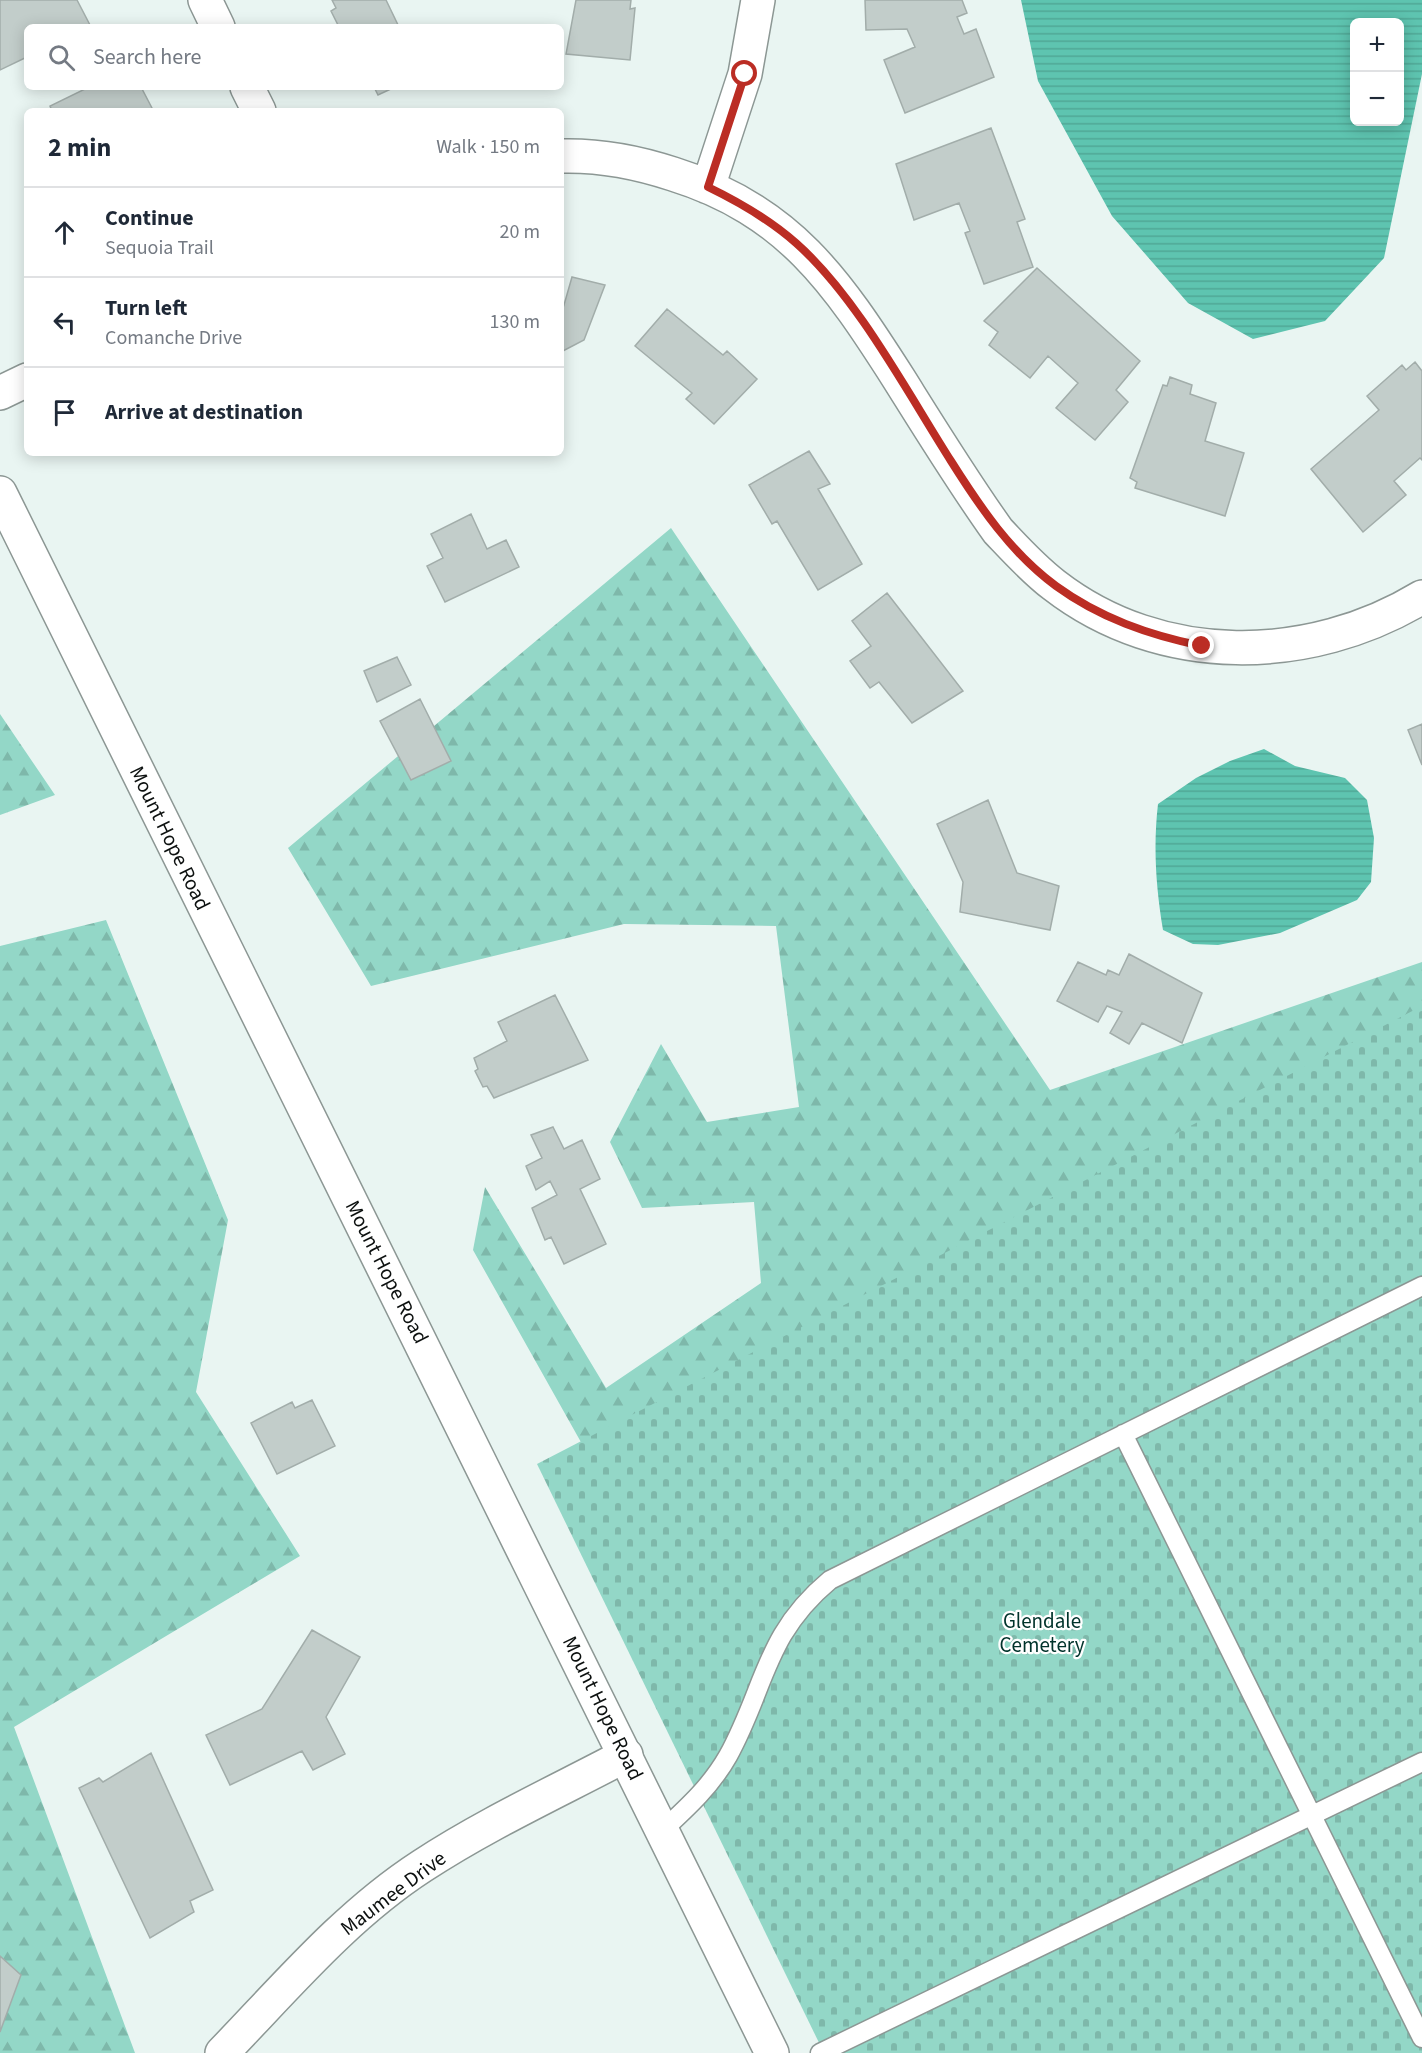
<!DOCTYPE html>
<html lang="en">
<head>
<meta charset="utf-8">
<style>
	:root { --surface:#fff; --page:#f6f6f7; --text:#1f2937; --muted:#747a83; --line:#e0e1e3 }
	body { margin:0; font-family:"Source Sans 3",sans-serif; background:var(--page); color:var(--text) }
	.controls { position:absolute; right:18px; top:18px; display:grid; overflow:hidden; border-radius:9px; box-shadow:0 3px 15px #0003 }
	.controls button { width:54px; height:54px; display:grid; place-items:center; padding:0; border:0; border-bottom:2px solid var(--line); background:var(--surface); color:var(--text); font:30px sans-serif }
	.stop { position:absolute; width:18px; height:18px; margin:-14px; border:4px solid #bb2d24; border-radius:50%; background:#fff }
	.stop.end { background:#bb2d24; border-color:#fff; box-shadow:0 2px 6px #0008 }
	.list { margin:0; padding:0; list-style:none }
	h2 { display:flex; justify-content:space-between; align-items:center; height:78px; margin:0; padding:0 24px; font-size:26px }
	h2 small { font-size:20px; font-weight:400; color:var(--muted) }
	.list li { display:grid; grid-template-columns:39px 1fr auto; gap:18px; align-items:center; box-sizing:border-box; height:90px; padding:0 24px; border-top:2px solid var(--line) }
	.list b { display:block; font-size:22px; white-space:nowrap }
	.list p { margin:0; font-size:20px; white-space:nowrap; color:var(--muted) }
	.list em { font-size:20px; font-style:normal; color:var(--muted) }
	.icon { flex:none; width:33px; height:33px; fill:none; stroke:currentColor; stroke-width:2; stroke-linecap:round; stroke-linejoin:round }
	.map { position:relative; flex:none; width:1422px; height:2053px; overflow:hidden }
	.search { position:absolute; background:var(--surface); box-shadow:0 3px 15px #0003; left:24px; top:24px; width:540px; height:66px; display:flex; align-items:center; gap:15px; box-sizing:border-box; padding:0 21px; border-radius:9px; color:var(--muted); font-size:22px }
	.panel { position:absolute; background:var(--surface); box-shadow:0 3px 15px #0003; left:24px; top:108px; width:540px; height:348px; border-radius:9px }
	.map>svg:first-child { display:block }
</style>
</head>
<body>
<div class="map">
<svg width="1422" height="2053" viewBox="0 0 1422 2053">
	<defs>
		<pattern id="forest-firs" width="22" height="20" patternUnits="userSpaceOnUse" patternTransform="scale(1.5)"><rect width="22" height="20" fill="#93d7c7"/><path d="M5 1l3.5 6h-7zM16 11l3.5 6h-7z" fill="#7eb8aa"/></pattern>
		<pattern id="cemetery-stones" width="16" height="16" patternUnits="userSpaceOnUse" patternTransform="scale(1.5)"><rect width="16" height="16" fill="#93d7c7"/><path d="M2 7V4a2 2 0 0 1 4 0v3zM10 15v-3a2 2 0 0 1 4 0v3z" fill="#7eb8aa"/></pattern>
		<pattern id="water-rules" width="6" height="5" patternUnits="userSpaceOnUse" patternTransform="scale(1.5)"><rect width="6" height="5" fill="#5ec4b0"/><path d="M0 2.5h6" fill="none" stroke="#50a796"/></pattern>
	</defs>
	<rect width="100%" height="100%" fill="#e9f5f2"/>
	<!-- forest -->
	<path fill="url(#forest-firs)" d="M671,528L1050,1090L1422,962V1167L659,1581L473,1250L485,1187L606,1388L761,1283L754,1202L642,1208L610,1142L661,1044L707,1122L799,1107L776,926L624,924L371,986L288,848Z
		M0,714L55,795L0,815Z
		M106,920L228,1220L196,1392L300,1556L14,1727L135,2053H0V946Z"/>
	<!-- cemetery -->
	<path fill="url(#cemetery-stones)" d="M1422,1006V2053H824L537,1464Z"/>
	<!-- water -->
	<path fill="url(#water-rules)" fill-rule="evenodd" d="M1021,0H1422V74L1384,258L1325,321L1253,339L1188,303L1112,216L1038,81ZM1354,22H1400V122H1354Z
		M1264,749L1295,766L1345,778L1367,800L1374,838L1371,882L1357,900L1280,933L1218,945L1193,944L1163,930C1156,888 1153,847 1158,804L1196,778L1230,761Z"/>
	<!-- building -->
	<path fill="#c2cdca" stroke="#a2adaa" stroke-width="1.5" d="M0,0H77L91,27H27V57L0,70Z
		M332,0H386L399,27H339L331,11L336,8Z
		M576,0H631L630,9L635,8L630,60L566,54Z
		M865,0H962L967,13L957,17L964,34L976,29L994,77L905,113L884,60L915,47L907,29L866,30Z
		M89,87H141L153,110L52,111L50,106Z
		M374,87H395L378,95Z
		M991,128L1025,219L1017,222L1033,267L984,284L965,233L970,231L959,203L914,220L896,164Z
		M1037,268L1140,361L1116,390L1128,402L1095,440L1056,408L1078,383L1048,356L1030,378L989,345L998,332L984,321Z
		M572,277L605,285L584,340L561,352V300L564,305Z
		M667,309L723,355L727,351L757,379L714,424L686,399L692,393L635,346Z
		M1415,362L1422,371V460L1420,458L1394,481L1406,495L1363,532L1311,469L1379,410L1367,396L1402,365L1406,370Z
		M1170,377L1192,385L1190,394L1216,403L1205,441L1244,453L1225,516L1135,488L1137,482L1130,478L1163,385L1167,386Z
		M809,451L830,484L818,489L862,564L818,590L777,521L772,524L749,485Z
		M471,514L487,549L506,540L519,567L445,602L427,566L443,558L431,534Z
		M887,593L963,691L912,723L879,682L870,688L850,661L871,646L852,621Z
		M397,657L411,685L377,702L364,671Z
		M420,699L451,761L411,780L380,721Z
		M1422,724V765L1408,730Z
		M988,800L1017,873L1059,886L1050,930L960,912L963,882L937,824Z
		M1129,954L1202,993L1182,1043L1142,1023L1129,1044L1110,1033L1122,1012L1107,1006L1098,1022L1057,1001L1078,962L1106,975L1108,970L1119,975Z
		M555,995L588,1060L494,1098L487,1086L483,1087L475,1071L478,1069L474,1058L507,1041L498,1022Z
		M553,1127L564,1149L582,1140L600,1179L580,1189L606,1244L564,1264L551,1237L545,1240L532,1208L557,1195L550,1181L536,1190L526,1166L542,1158L531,1135Z
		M312,1400L335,1446L277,1474L251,1423L292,1402L295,1408Z
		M312,1630L360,1657L326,1717L345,1754L313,1770L302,1751L230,1785L206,1735L262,1709Z
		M151,1753L213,1890L190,1901L194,1912L150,1938L79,1788L99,1778L103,1782Z
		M0,1956L21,1975L0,2032Z"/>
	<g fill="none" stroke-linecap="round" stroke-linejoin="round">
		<!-- service casing -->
		<g stroke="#8c9794" stroke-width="21">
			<path id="service" d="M1123,1434L1422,2038
				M662,1831C688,1807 711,1786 728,1756C766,1687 764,1635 830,1580L1422,1286
				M820,2053L1422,1762"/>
		</g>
		<!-- minor casing -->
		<g stroke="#8c9794" stroke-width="36">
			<path id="minor" d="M205,0L218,27
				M247,87L259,111
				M561,156C599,155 637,162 673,174C789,210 837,282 899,379C931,430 963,482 998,531C1016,550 1033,569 1054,585C1161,668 1310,665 1422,597
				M708,187L745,74L758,0
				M0,393L27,380
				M222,2053C285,1988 345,1916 422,1866C486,1824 558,1791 626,1755"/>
		</g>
		<!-- tertiary casing -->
		<g stroke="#8c9794" stroke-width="36">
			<path id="tertiary" d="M0,493L772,2053"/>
		</g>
		<!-- service -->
		<use href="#service" stroke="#fff" stroke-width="18"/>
		<!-- minor -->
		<use href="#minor" stroke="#fff" stroke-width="33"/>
		<!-- tertiary -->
		<use href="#tertiary" stroke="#fff" stroke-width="33"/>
	</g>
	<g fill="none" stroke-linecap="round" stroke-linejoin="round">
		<!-- route -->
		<path stroke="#bb2d24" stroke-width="8" d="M745,74L708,187C739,202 770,220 796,243C857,297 907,392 951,461C980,507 1011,553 1056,586C1100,618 1149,635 1202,646"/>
	</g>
	<g text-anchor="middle" stroke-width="4.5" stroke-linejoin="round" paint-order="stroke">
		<!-- street labels -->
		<g font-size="21" fill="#0c100f" stroke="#fff">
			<text transform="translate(170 838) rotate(64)" y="7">Mount Hope Road</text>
			<text transform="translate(387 1272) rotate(63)" y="7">Mount Hope Road</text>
			<text transform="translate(603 1708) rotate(64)" y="7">Mount Hope Road</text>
			<text transform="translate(393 1893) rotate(-37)" y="7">Maumee Drive</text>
		</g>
		<!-- park labels -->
		<g font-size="21" fill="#00332b" stroke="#fff">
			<text x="1042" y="1628">Glendale<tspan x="1042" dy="24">Cemetery</tspan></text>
		</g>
	</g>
</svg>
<div class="controls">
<button>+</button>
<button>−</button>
</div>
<div class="stop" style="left:745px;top:74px"></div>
<div class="stop end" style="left:1202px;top:646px"></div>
<div class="search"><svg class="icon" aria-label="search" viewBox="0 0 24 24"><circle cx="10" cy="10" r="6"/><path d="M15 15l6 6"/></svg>Search here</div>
<section class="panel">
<h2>2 min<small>Walk · 150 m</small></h2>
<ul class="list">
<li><svg class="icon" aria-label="ahead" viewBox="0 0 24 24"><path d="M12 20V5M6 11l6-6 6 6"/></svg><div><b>Continue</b><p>Sequoia Trail</p></div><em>20 m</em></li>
<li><svg class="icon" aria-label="left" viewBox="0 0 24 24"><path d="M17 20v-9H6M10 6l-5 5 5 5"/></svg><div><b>Turn left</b><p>Comanche Drive</p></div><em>130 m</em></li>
<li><svg class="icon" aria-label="arrive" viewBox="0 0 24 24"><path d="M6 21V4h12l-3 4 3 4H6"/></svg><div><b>Arrive at destination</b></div></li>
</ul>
</section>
</div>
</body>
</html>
